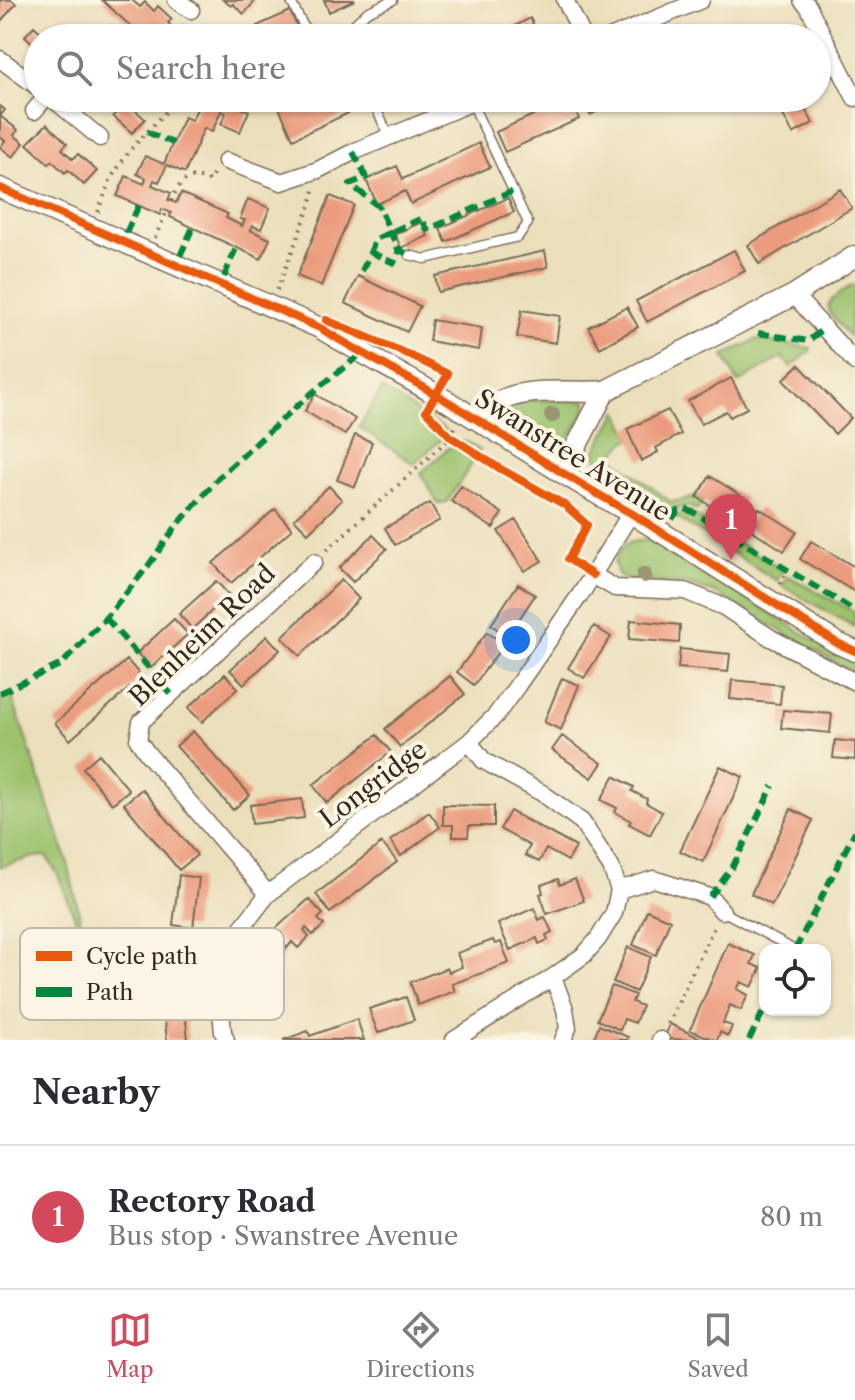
<!DOCTYPE html>
<html lang="en">
<head>
<meta charset="utf-8">
<style>
	:root { --surface:#fff; --page:#f7f7f7; --text:#2b2b33; --muted:#7c7c81; --line:#e1e1e2; --accent:#d1495b }
	body { margin:0; font-family:"Libre Caslon Text",serif; background:var(--page); color:var(--text) }
	.controls { position:absolute; right:24px; bottom:24px; display:grid; overflow:hidden; border-radius:16px; box-shadow:0 2px 6px #0004 }
	.controls button { width:72px; height:72px; display:grid; place-items:center; padding:0; border:0; border-bottom:2px solid var(--line); background:var(--surface); color:var(--text); font:40px sans-serif }
	.you { position:absolute; left:516px; top:640px; width:28px; height:28px; margin:-20px; border:6px solid #fff; border-radius:50%; background:#1a73e8; box-shadow:0 0 0 12px #1a73e833 }
	.badge { display:grid; place-items:center; width:52px; height:52px; border-radius:50%; background:var(--accent); color:#fff; font-size:26px; font-weight:700 }
	.pin { position:absolute; translate:-50% -66px; filter:drop-shadow(0 2px 4px #0008) }
	.pin::after { content:''; position:absolute; top:42px; width:28px; height:24px; background:inherit; clip-path:polygon(0 0,100% 0,50% 100%) }
	.list { margin:0; padding:0; list-style:none }
	h2 { display:flex; justify-content:space-between; align-items:center; height:104px; margin:0; padding:0 32px; font-size:34px }
	h2 small { font-size:26px; font-weight:400; color:var(--muted) }
	.list li { display:grid; grid-template-columns:52px 1fr auto; gap:24px; align-items:center; box-sizing:border-box; height:144px; padding:0 32px; border-top:2px solid var(--line) }
	.list b { display:block; font-size:30px; white-space:nowrap }
	.list p { margin:0; font-size:26px; white-space:nowrap; color:var(--muted) }
	.list em { font-size:26px; font-style:normal; color:var(--muted) }
	.icon { flex:none; width:44px; height:44px; fill:none; stroke:currentColor; stroke-width:2; stroke-linecap:round; stroke-linejoin:round }
	.map { position:relative; flex:none; width:855px; height:1040px; overflow:hidden }
	.search { position:absolute; background:var(--surface); box-shadow:0 2px 6px #0004; left:24px; right:24px; top:24px; height:88px; display:flex; align-items:center; gap:20px; box-sizing:border-box; padding:0 28px; border-radius:44px; color:var(--muted); font-size:30px }
	.sheet { height:248px; background:var(--surface) }
	nav { display:flex; justify-content:space-around; align-items:center; box-sizing:border-box; height:112px; border-top:2px solid var(--line); background:var(--surface); font-size:22px; color:var(--muted) }
	nav a { display:grid; justify-items:center; gap:4px }
	nav .on { color:var(--accent) }
	.map>svg:first-child { display:block }
</style>
</head>
<body>
<div class="map">
<svg width="855" height="1040" viewBox="0 0 855 1040">
	<rect width="100%" height="100%" fill="#fcf5e5"/>
	<filter id="ink" filterUnits="userSpaceOnUse"><feTurbulence type="fractalNoise" baseFrequency=".0125" numOctaves="2"/><feDisplacementMap in="SourceGraphic" scale="16" xChannelSelector="R" yChannelSelector="G"/><feConvolveMatrix kernelMatrix="1 2 1 2 8 2 1 2 1" color-interpolation-filters="sRGB"/></filter>
	<filter id="wash" filterUnits="userSpaceOnUse"><feTurbulence type="fractalNoise" baseFrequency=".006" numOctaves="4" result="noise"/><feDisplacementMap in="SourceGraphic" scale="32" xChannelSelector="R" yChannelSelector="G"/><feGaussianBlur stdDeviation="1.8" result="paint"/><feColorMatrix in="noise" values="0 0 0 0 0 0 0 0 0 0 0 0 0 0 0 0 0 1.4 0 .05"/><feComposite in="paint" operator="in"/></filter>
	<g filter="url(#wash)">
		<rect width="100%" height="100%" fill="#ebdfbb"/>
		<!-- green -->
		<path fill="#9cc26d" stroke="#6c7646" stroke-width="2" d="M852,285L855,289L849,336C824,308 818,307 852,285Z
			M757,339L811,348L810,351L791,367L782,357L738,383L724,356Z
			M382,389L446,430L444,437L414,464L359,427Z
			M512,400L586,401V409L567,442L550,448L508,419C503,411 507,406 512,400Z
			M618,411L632,439L625,442L611,457L671,502L687,499L696,496L703,502L697,510C686,504 678,506 671,515L600,462L596,455L597,448Z
			M465,441L480,451L447,502L438,504L421,473L453,444Z
			M682,513H690L783,570L777,581L676,517Z
			M651,540L832,651L855,663V673L715,593L687,584L627,580L619,576L614,562C622,541 629,541 651,540Z
			M788,576L855,612V627L782,586Z
			M7,696L12,697L68,863L86,945L57,873L46,856L34,857L0,867V699Z"/>
		<g id="blocks">
			<!-- building -->
			<path fill="#ec9c7e" d="M0,0H12L16,4L0,22Z
				M102,0H132L140,7L145,2L154,11L158,6L172,19L168,23L177,32L183,26L196,38H153L142,28L138,33Z
				M223,0H256L244,14L233,4L231,6Z
				M324,0H355L329,12Z
				M290,11L302,38H262L257,26Z
				M530,18L540,38H507L504,32Z
				M34,26L47,38H38V64L29,56L37,47L25,36Z
				M106,98H122L145,119L132,133L113,116L119,110Z
				M202,98H226L224,104L229,106L230,103L249,111L240,132L221,124L226,113L221,111L212,132L204,128L185,173L167,165L159,182L154,180L152,185L171,193L168,200L176,203L181,193L228,214L226,218L242,226L245,220L240,219L248,199L270,208L261,229L253,226L250,230L270,239L261,259L170,217L171,213L167,211L162,209L160,215L117,196L126,176L144,184L146,178L137,174L145,156L164,164L184,117L192,120Z
				M283,98H368L370,103L293,139L276,101Z
				M570,98L579,119L505,152L496,132Z
				M582,98H626L590,115Z
				M774,98H799L813,123L793,134Z
				M0,106L5,110L0,116L18,130L14,135L24,143L13,157L0,147L5,141L0,137Z
				M47,124L67,143L62,149L73,159L78,154L97,171L84,185L68,170L65,173L52,161L49,164L27,144Z
				M479,143L490,167L411,204L405,191L377,204L366,180L397,166L403,179Z
				M840,189L852,208L759,264L748,245Z
				M330,196L354,205L321,286L297,276Z
				M508,198L514,212L446,242L440,228Z
				M422,222L428,236L401,248L395,234Z
				M734,250L745,271L647,322L636,301Z
				M545,251L548,267L438,292L435,276Z
				M358,276L420,306L407,332L345,303Z
				M627,307L638,327L600,348L588,327Z
				M522,310L560,316L556,343L517,337Z
				M432,320L482,328L479,350L429,341Z
				M799,365L851,418L835,434L783,380Z
				M731,378L747,408L730,417L726,411L701,424L688,401Z
				M315,394L355,419L345,435L305,411Z
				M668,410L681,434L656,448L658,452L641,461L627,429Z
				M355,435L372,442L355,487L337,480Z
				M710,476L745,498L731,519L697,497Z
				M329,486L342,500L308,533L294,519Z
				M461,486L502,513L493,528L451,501Z
				M430,503L440,520L395,545L385,528Z
				M759,508L797,532L784,551L747,527Z
				M275,509L292,529L231,583L213,563Z
				M516,520L542,561L524,571L498,531Z
				M373,535L387,549L353,582L339,568Z
				M811,541L855,567V592L800,559Z
				M341,580L359,599L300,656L282,637Z
				M216,581L229,595L192,629L179,614Z
				M518,584L535,595L508,636L491,625Z
				M174,619L188,634L151,668L137,653Z
				M631,620L680,625L679,643L629,639Z
				M594,626L611,637L584,678L568,668Z
				M487,632L504,644L474,685L457,672Z
				M267,636L280,650L244,684L230,670Z
				M680,649L730,654L728,672L678,668Z
				M127,660L142,677L70,740L55,723Z
				M225,674L238,688L202,722L188,708Z
				M450,676L465,694L400,747L385,729Z
				M562,678L579,685L561,730L544,722Z
				M732,680L782,685L780,704L730,699Z
				M783,710L832,714L830,733L781,728Z
				M193,731L250,795L233,810L176,746Z
				M377,735L391,752L327,803L313,785Z
				M562,736L602,763L592,778L552,750Z
				M835,740L855,742V760L833,758Z
				M99,754L129,790L112,804L83,768Z
				M720,766L743,777L703,862L680,851Z
				M614,776L634,787L632,791L647,799L646,803L662,812L650,835L629,824L631,821L615,812L617,808L601,800Z
				M142,789L197,855L179,870L124,804Z
				M302,799L304,818L252,824L250,805Z
				M443,805L494,806V826H469L468,837H453V825H443Z
				M791,809L813,820L772,905L751,894Z
				M510,811L576,847L568,861L546,849L539,862L525,855L530,846L500,829Z
				M429,812L440,827L401,856L390,841Z
				M382,843L397,862L330,913L316,894Z
				M179,875L199,878L193,928L173,925Z
				M558,879L560,885L575,879L584,901L547,914L540,894L543,893L541,885Z
				M309,899L323,914L318,919L324,925L313,935L306,928L304,931L309,937L298,948L292,942L287,948L272,932Z
				M534,908L539,920L545,917L552,932L546,935L548,940L539,944L537,938L510,950L498,924Z
				M647,910L670,920L656,955L633,945Z
				M493,940L495,944L501,942L509,963L452,984L455,991L418,1005L410,982L447,968L449,972L462,967L457,953Z
				M728,943L755,955L751,964L761,968L752,987L741,982L737,989L748,995L741,1010L730,1005L723,1023L732,1026L728,1036L720,1032L717,1040H714L690,1030Z
				M264,944L285,950L270,997L250,991Z
				M628,947L651,957L636,992L613,982Z
				M612,986L635,995L632,1002L642,1006L635,1023L624,1019L620,1030L597,1020Z
				M183,993L188,1040H167L162,995Z
				M406,997L414,1020L378,1033L369,1009Z
				M357,1019L364,1040H283L308,1031L310,1036Z
				M670,1024L704,1040L664,1039Z
				M599,1025L628,1037L627,1040H593Z"/>
		</g>
	</g>
	<g filter="url(#ink)">
		<use href="#blocks" fill-opacity="0" stroke="#796955" stroke-width="2"/>
		<g fill="none" stroke-linecap="round" stroke-linejoin="round">
			<!-- service casing -->
			<g stroke="#796955" stroke-width="11">
				<path id="service" d="M290,0L310,38
					M323,38L341,36L367,12L393,0
					M371,98L389,136
					M409,255L425,259L518,237L528,223L472,103
					M722,911L795,950"/>
			</g>
			<!-- minor casing -->
			<g stroke="#796955" stroke-width="19">
				<path id="minor" d="M176,0L191,10
					M565,0L584,38
					M802,0L808,6L855,98
					M610,38L701,0
					M0,59L38,87
					M52,98L100,138
					M34,111L45,98
					M226,161L282,182L318,170L353,152L482,98
					M794,295L855,362
					M593,575L615,588L685,591L724,607L771,638L855,682
					M469,742L484,761L542,793L582,822L611,867L619,890
					M619,890L654,879L710,897L722,911
					M268,894L147,753L138,740L141,722L314,562
					M553,977L565,1009L568,1028L563,1040
					M226,1040L223,1032L220,1001L223,968L236,935L268,894L469,742L496,715L517,686L584,589L631,513
					M454,1040L553,977L584,955L598,939L614,913L619,890
					M660,1040H661"/>
			</g>
			<!-- tertiary casing -->
			<g stroke="#796955" stroke-width="23">
				<path id="tertiary" d="M0,188L320,328C367,357 416,381 463,411C519,445 574,482 631,513L837,643L855,651
					M477,419C485,413 494,404 503,400C529,386 576,394 605,391L794,295L855,256
					M563,472L605,391"/>
			</g>
			<!-- path -->
			<path stroke="#796955" stroke-width="4" stroke-dasharray="2 6" stroke-linecap="butt" d="M171,201C180,181 188,172 210,181L214,173
				M98,212L111,178L130,150L179,98
				M155,238L167,211
				M277,290L311,203L314,190
				M327,550L451,437L455,427
				M780,584L788,571
				M668,1024L714,927"/>
			<!-- service -->
			<use href="#service" stroke="#fff" stroke-width="8"/>
			<!-- minor -->
			<use href="#minor" stroke="#fff" stroke-width="16"/>
			<!-- tertiary -->
			<use href="#tertiary" stroke="#fff" stroke-width="20"/>
			<!-- quiet -->
			<path stroke="#00873e" stroke-width="6" stroke-dasharray="12 6" stroke-linecap="butt" d="M192,98L200,102
				M147,132L173,143
				M353,152L366,177L350,184L379,207L398,249L409,255
				M126,233L139,205
				M370,252L394,263L399,250
				M180,256L193,227
				M362,271L376,239L422,218L427,230L513,191
				M224,277L236,248
				M758,333L808,341L824,328
				M672,519L678,511L685,509L693,512L855,611
				M106,618L171,694
				M0,693L62,664L111,612L148,566L175,528L218,478L307,397L361,354
				M710,897L732,868L773,786
				M795,950L855,831
				M749,1040L765,1008"/>
			<!-- cycleway casing -->
			<g stroke="#fcf5e5" stroke-width="13">
				<path id="cycleway" d="M0,188L320,328C367,357 416,381 463,411C519,445 574,482 631,513L837,643L855,651
					M326,320L405,353L448,374L426,411L451,437L499,468L565,505L587,525L568,559L593,575"/>
			</g>
			<!-- cycleway -->
			<use href="#cycleway" stroke="#e8590c" stroke-width="8"/>
		</g>
		<!-- trees -->
		<g fill="#9a9572">
			<circle cx="552" cy="415" r="8"/>
			<circle cx="644" cy="575" r="8"/>
		</g>
	</g>
	<g text-anchor="middle" stroke-width="8" stroke-linejoin="round" paint-order="stroke">
		<!-- street labels -->
		<g font-size="26" fill="#3b2a1e" stroke="#fcf5e5">
			<text transform="translate(573 455) rotate(32)" y="9">Swanstree Avenue</text>
			<text transform="translate(202 635) rotate(-44)" y="9">Blenheim Road</text>
			<text transform="translate(373 784) rotate(-37)" y="9">Longridge</text>
		</g>
	</g>
	<!-- legend -->
	<rect x="20" y="928" width="264" height="92" rx="12" fill="#fcf5e5" stroke="#c2b8a9" stroke-width="2"/>
	<rect x="36" y="951" width="36" height="10" fill="#e8590c"/>
	<rect x="36" y="987" width="36" height="10" fill="#00873e"/>
	<g font-size="22" fill="#3b2a1e">
		<text x="86" y="964">Cycle path</text>
		<text x="86" y="1000">Path</text>
	</g>
</svg>
<div class="controls">
<button><svg class="icon" aria-label="locate" viewBox="0 0 24 24"><circle cx="12" cy="12" r="6"/><path d="M12 2v4M12 18v4M2 12h4M18 12h4"/></svg></button>
</div>
<div class="you"></div>
<div class="pin badge" style="left:731px;top:560px">1</div>
<div class="search"><svg class="icon" aria-label="search" viewBox="0 0 24 24"><circle cx="10" cy="10" r="6"/><path d="M15 15l6 6"/></svg>Search here</div>
</div>
<section class="sheet">
<h2>Nearby<small></small></h2>
<ul class="list">
<li><span class="badge">1</span><div><b>Rectory Road</b><p>Bus stop · Swanstree Avenue</p></div><em>80 m</em></li>
</ul>
</section>
<nav>
<a class="on"><svg class="icon" aria-label="map" viewBox="0 0 24 24"><path d="M3 6l6-2 6 2 6-2v14l-6 2-6-2-6 2zM9 4v14M15 6v14"/></svg>Map</a>
<a><svg class="icon" aria-label="directions" viewBox="0 0 24 24"><path d="M12 3l9 9-9 9-9-9zM9 14v-3h6M13 9l2 2-2 2"/></svg>Directions</a>
<a><svg class="icon" aria-label="saved" viewBox="0 0 24 24"><path d="M7 4h10v16l-5-4-5 4z"/></svg>Saved</a>
</nav>
</body>
</html>
